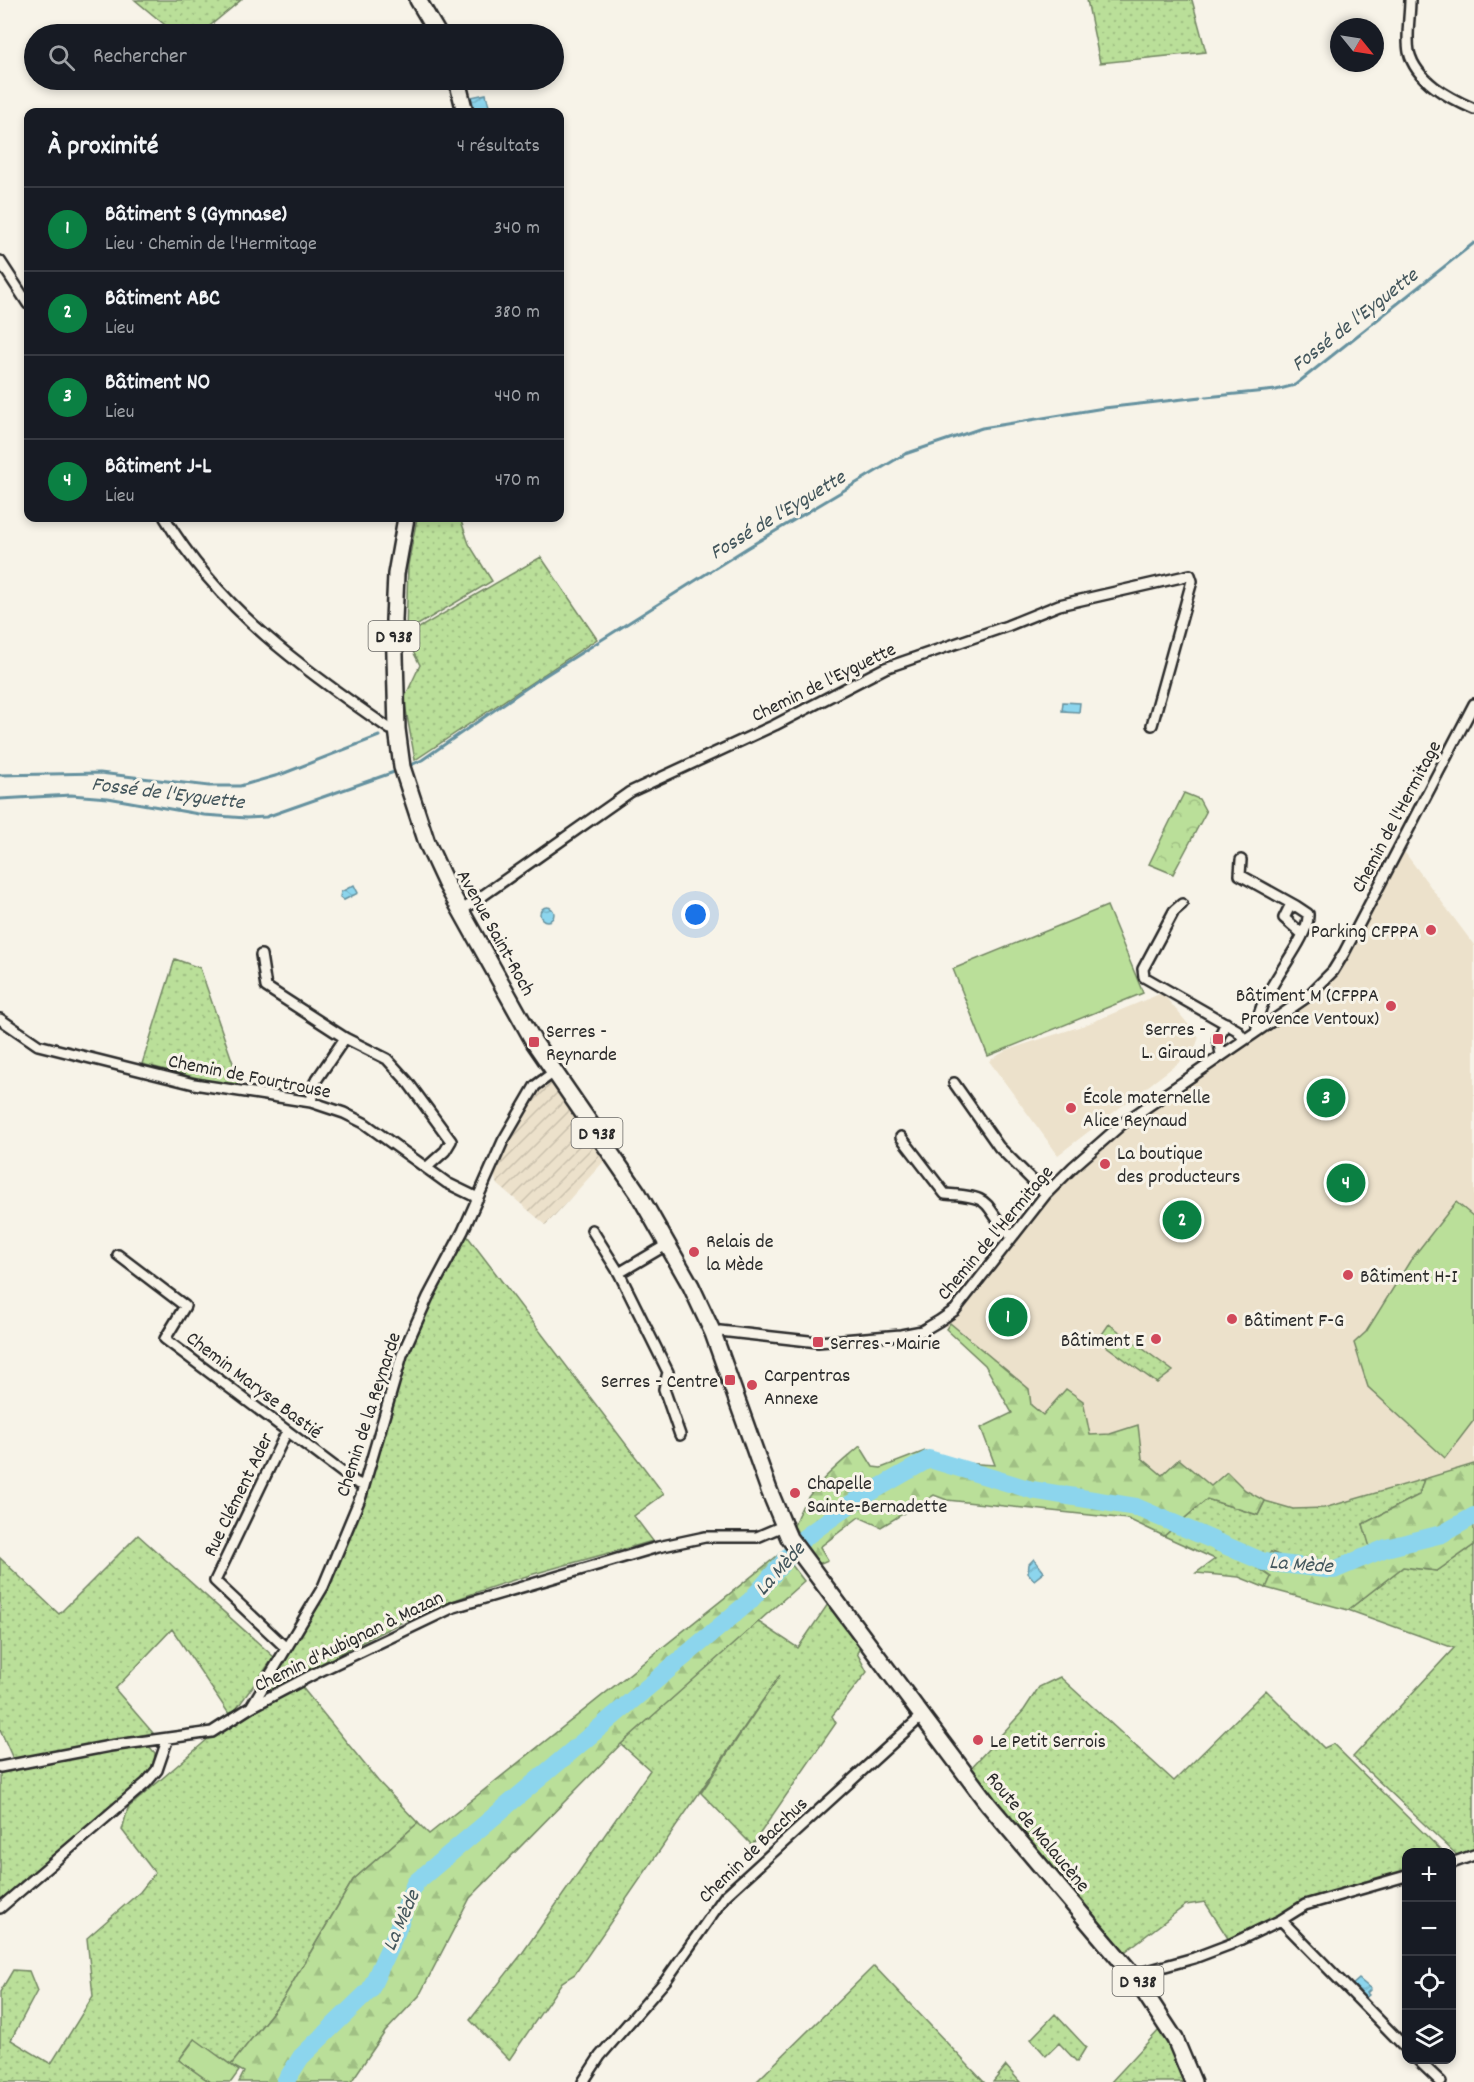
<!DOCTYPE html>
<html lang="fr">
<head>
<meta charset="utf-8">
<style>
	:root { --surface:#171b24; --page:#20242c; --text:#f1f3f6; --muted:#9ea1a6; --line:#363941; --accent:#0b8043 }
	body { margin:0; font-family:Dekko,sans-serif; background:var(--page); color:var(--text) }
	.controls { position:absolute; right:18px; bottom:18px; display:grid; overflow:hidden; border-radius:12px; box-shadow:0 3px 9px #0003 }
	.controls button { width:54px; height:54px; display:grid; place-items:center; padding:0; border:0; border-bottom:2px solid var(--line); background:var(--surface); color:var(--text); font:30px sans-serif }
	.compass { position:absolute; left:1330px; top:18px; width:54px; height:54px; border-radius:50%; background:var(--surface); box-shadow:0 3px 9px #0003; rotate:120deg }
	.you { position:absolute; left:696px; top:915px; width:21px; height:21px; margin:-15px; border:4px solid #fff; border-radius:50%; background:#1a73e8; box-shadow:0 0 0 9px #1a73e833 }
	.badge { display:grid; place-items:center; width:39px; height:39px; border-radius:50%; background:var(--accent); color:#fff; font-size:20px; font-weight:700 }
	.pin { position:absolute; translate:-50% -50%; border:3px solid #fff; box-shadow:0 2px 6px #0006 }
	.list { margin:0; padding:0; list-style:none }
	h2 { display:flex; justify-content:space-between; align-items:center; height:78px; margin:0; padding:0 24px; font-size:26px }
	h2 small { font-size:20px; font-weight:400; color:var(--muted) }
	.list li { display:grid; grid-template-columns:39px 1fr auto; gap:18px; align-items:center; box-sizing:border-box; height:84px; padding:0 24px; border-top:2px solid var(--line) }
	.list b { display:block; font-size:22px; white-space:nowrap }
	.list p { margin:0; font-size:20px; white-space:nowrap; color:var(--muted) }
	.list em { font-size:20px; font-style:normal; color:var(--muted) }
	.icon { flex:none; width:33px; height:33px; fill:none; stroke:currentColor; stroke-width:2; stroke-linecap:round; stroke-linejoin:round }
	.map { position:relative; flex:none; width:1474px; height:2082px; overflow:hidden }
	.search { position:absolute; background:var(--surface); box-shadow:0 3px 9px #0003; left:24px; top:24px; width:540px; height:66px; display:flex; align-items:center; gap:15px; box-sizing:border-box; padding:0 21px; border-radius:33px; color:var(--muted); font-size:22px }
	.panel { position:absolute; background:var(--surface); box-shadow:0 3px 9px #0003; left:24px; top:108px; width:540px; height:414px; border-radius:12px }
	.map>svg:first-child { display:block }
</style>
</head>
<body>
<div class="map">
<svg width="1474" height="2082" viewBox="0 0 1474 2082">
	<defs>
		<pattern id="industrial-furrows" width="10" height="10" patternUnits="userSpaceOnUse" patternTransform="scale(1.5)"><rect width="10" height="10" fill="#ece1cb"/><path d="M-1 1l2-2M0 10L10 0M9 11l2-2" fill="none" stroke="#cbc1ae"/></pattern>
		<pattern id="grass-dots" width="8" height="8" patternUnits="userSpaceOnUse" patternTransform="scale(1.5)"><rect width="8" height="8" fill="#badf99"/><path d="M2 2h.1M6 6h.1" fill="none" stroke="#a0c084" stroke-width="1.8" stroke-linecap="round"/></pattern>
		<pattern id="forest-firs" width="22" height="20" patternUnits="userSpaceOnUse" patternTransform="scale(1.5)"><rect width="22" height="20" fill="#badf99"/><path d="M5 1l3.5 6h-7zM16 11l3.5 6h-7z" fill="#a0c084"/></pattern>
		<pattern id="park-crowns" width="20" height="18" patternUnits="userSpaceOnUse" patternTransform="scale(1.5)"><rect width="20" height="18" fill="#badf99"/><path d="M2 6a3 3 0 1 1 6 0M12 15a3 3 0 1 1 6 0" fill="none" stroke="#a0c084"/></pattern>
		<pattern id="water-waves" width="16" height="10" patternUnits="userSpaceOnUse" patternTransform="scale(1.5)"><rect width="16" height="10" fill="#8cd5ed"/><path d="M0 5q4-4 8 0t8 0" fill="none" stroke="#79b7cb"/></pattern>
	</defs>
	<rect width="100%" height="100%" fill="#f7f3e8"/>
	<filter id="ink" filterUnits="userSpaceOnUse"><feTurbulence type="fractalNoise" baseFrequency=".0167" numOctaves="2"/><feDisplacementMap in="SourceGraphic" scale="12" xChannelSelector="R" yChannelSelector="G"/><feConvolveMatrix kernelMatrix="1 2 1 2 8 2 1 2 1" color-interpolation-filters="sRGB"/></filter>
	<g filter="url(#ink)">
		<!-- built -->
		<path fill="#ece1cb" d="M1403,850L1474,945V1464L1252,1530L1012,1413L985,1365L943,1324L959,1312L1064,1182L1111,1141L1134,1121L1311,1000L1328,985L1341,968Z
			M1162,993L1199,1037L1194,1051L1058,1155L989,1061L1007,1050L1085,1025Z"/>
		<!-- industrial -->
		<path fill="url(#industrial-furrows)" d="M553,1080L606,1159L546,1225L496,1183L494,1170L539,1091Z"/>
		<!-- grass -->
		<path fill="url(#grass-dots)" stroke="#728562" stroke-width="1.5" d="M135,0H241L200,34H176Z
			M1087,0H1192L1206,52L1100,63Z
			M417,518H460L469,544L492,581L406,632L408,565Z
			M541,557L597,639L415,760L404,699L420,665L405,636Z
			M175,959L200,968L242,1089L142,1064Z
			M465,1233L664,1494L634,1516L653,1541C585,1560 514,1577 447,1603C383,1627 324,1665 262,1694L321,1599L404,1357Z
			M1109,1324L1173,1371L1157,1383L1098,1340Z
			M1424,1479L1419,1495L1363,1524L1373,1554L1334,1570L1307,1567L1271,1552L1272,1577L1266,1588L1239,1577L1196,1573L1215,1559L1164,1536L1207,1499L1258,1515L1265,1501L1293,1509L1324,1508Z
			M138,1535L274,1657L237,1708L229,1714L172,1629L115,1689L153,1733L13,1759L0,1729V1558L59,1614Z
			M1474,1545V1851L1459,1857L1353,1757L1454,1648L1348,1610L1403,1567L1437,1571Z
			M828,1604L860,1648L857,1653L867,1672L832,1716L836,1723L752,1845L701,1793L780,1675L575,1974L562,1982L509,2060L470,2020L521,1955L650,1770L621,1744L757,1621L798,1648Z
			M1060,1677L1174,1781L1266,1690L1324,1748L1333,1744L1443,1852H1406V1873L1303,1902L1279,1917L1229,1940L1205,1902L1186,1905L1122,1954L969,1770L1024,1710L1039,1687Z
			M301,1686L378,1781L418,1823L353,1880L283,1999L231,2065L194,2039L179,2060L210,2082H0V1992L13,1970L29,1971L37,1991L11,2040L51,2064L93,1996L87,1938L140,1892L155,1873L122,1830L128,1808L209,1738Z
			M146,1743L155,1753L154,1763L145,1778L0,1900V1773Z
			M874,1966L984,2082H756Z
			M1055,2014L1086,2047L1077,2062L1059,2043L1046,2056L1031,2039Z
			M1160,2029L1177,2062L1184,2082H1111Z
			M1006,2066L1020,2082H993Z"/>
		<!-- forest -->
		<path fill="url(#forest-firs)" stroke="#728562" stroke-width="1.5" d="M950,1323L1029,1389L1031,1405L1043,1415L1066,1389L1083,1401L1090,1435L1110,1434L1138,1425L1142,1458L1162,1475L1179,1459L1211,1486L1227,1472L1245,1490L1265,1501L1258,1515L1207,1499L1164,1536L1128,1519L947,1500L934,1495L881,1527L859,1517L820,1547L828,1560L816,1565L794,1526C804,1491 834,1469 860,1446L873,1467L881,1468L925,1451L963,1463L995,1465L981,1428L1012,1413L985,1365L946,1329Z
			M1474,1464V1545L1437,1571L1403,1567L1348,1610L1266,1588L1271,1577L1255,1566L1271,1552L1307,1567L1334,1570L1372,1554L1363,1524L1419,1495L1424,1479Z
			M782,1552L804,1581L621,1744L470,1898L419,1996L385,2032L351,2082H239L244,2072L231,2065L283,1999L353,1880L418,1823L429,1834Z"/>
		<!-- park -->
		<path fill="url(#park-crowns)" stroke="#728562" stroke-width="1.5" d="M1184,793L1199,799L1206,812L1173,874L1149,864Z"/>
		<!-- pitch -->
		<path fill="#badf99" stroke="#728562" stroke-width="1.5" d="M1107,906L1143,993L988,1056L953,969Z
			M1456,1202L1474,1217V1420L1445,1458L1368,1387L1354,1343L1366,1332L1410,1261Z
			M195,2039L239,2071L231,2082H210L179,2060Z"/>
		<!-- water -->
		<path fill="url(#water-waves)" stroke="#65919f" stroke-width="1.5" d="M486,94L490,110L475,112L471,97Z
			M1063,702L1080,703L1079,712L1062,711Z
			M354,885L358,893L344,900L340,897L341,892Z
			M540 914a7 7 0 1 1 14 0a7 7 0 1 1-14 0Z
			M1034,1559L1044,1572L1034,1580L1028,1573L1029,1564Z
			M1359,1979L1371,1989L1367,1993L1369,1995L1363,2000L1349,1988Z"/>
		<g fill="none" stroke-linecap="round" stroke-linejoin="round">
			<!-- stream -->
			<path stroke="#65919f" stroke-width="3" d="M1206,397L1276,390L1295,385L1474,243
				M411,765L422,760L538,680L747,548L905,454L982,428L1104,408L1201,397
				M0,775L100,773L209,786H240L282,774L379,736
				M0,799L71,795L108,798L204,815L246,818L266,817L397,771"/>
			<!-- river -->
			<path stroke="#8cd5ed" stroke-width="18" d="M285,2082L301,2057L370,1990L396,1933L415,1883L750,1601L804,1538L852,1503L929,1459L1032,1490L1136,1507L1264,1562L1334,1570L1386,1548L1442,1534L1474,1516"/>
			<!-- minor casing -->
			<g stroke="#2b2b2b" stroke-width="14">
				<path id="minor" d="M1410,0C1410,16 1406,36 1409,52C1416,81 1449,98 1474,109
					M0,261L28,304
					M165,518C219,609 304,670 390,729H397
					M1241,860L1240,875L1296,906
					M1182,904L1174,911L1143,969L1144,977L1237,1030L1244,1039
					M461,911L630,792L775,725L885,668L1007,626L1059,605L1190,575L1192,581L1152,725
					M261,955L266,987L345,1038
					M0,1019L38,1045L194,1084L311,1102L344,1113L364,1123L447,1183L478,1198
					M1257,1031C1254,994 1310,943 1308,914L1296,906L1289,908L1284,918L1301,933
					M1221,1054L1218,1039L1226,1023
					M954,1083L999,1147L1046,1194
					M311,1102L315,1082L345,1038L387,1059L407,1081L451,1141L445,1151L426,1168
					M901,1137L945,1194C998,1197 980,1204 1012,1237
					M592,1230L619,1273
					M668,1244L619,1273L668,1372L664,1389L680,1435
					M118,1255L185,1306L165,1339L355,1482L364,1486
					M713,1333L720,1331L818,1342L901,1335L922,1331L939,1321L955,1310L1046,1194L1073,1167L1122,1124L1307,997L1333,971L1344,953L1474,704
					M286,1648L215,1581L287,1431
					M251,1707L323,1587L361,1496L402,1355L428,1297L463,1231L503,1141L535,1086L554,1072
					M0,1767L110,1746L212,1732L251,1707L314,1674L454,1607L658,1547L705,1537H757L783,1526
					M1452,1863L1474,1855
					M0,1908L146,1783L157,1770L168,1738
					M1281,1920L1406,2048
					M1133,1975L1194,1958L1231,1944L1281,1920L1305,1905L1406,1876
					M1418,2060L1441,2082
					M583,2082L600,2056L666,1980L725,1896L922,1716"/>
			</g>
			<!-- primary casing -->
			<g stroke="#2b2b2b" stroke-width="20">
				<path id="primary" d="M418,0L438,34
					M457,80L465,112
					M406,518L396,574L394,620L397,729L402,767L427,843L446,884L534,1042L638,1193L691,1286L713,1333L769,1490L789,1538L988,1804L1133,1975L1175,2039L1193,2082"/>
			</g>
			<!-- minor -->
			<use href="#minor" stroke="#f7f3e8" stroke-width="9"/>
			<!-- primary -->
			<use href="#primary" stroke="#f7f3e8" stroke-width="15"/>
		</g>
	</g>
	<!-- markers -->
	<g fill="#d1495b" stroke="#f7f3e8" stroke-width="2">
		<circle cx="1431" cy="930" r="6"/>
		<circle cx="1391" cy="1006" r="6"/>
		<rect x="1212" y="1033" width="12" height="12" rx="3"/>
		<rect x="528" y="1036" width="12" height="12" rx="3"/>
		<circle cx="1071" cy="1108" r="6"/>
		<circle cx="1105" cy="1164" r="6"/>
		<circle cx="694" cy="1252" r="6"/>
		<circle cx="1348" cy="1275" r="6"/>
		<circle cx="1232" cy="1319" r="6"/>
		<circle cx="1156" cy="1339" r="6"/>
		<rect x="812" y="1336" width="12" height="12" rx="3"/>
		<rect x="724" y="1374" width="12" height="12" rx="3"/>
		<circle cx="752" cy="1385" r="6"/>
		<circle cx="795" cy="1493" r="6"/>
		<circle cx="978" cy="1740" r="6"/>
	</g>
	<g text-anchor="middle" stroke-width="6" stroke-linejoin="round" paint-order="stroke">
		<!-- shield labels -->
		<g fill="#f7f3e8" stroke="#686764" stroke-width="1.5">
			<rect x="368.5" y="621" width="51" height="30" rx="4.5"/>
			<rect x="571.5" y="1118" width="51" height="30" rx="4.5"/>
			<rect x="1112.5" y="1966" width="51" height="30" rx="4.5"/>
		</g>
		<g font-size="18" font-weight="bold" fill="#2b2b2b">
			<text x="394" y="642">D 938</text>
			<text x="597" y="1139">D 938</text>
			<text x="1138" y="1987">D 938</text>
		</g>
		<!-- street labels -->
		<g font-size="20" fill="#2b2b2b" stroke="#f7f3e8">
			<text transform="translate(823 681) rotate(-26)" y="7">Chemin de l'Eyguette</text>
			<text transform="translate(1395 816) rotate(-62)" y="7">Chemin de l'Hermitage</text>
			<text transform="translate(497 932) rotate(61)" y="7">Avenue Saint-Roch</text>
			<text transform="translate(250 1075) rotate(11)" y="7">Chemin de Fourtrouse</text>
			<text transform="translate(994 1232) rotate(-50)" y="7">Chemin de l'Hermitage</text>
			<text transform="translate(255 1384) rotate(37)" y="7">Chemin Maryse Bastié</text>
			<text transform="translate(367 1414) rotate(-72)" y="7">Chemin de la Reynarde</text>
			<text transform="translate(237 1494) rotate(-64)" y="7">Rue Clément Ader</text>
			<text transform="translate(348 1640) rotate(-26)" y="7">Chemin d'Aubignan à Mazan</text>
			<text transform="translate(1039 1831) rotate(50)" y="7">Route de Malaucène</text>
			<text transform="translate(752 1849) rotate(-44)" y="7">Chemin de Bacchus</text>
		</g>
		<!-- poi labels -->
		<g font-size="20" fill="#2b2b2b" stroke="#f7f3e8" text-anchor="start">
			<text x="1419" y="937" text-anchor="end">Parking CFPPA</text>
			<text x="1379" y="1001" text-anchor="end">Bâtiment M (CFPPA<tspan x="1379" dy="23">Provence Ventoux)</tspan></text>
			<text x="1206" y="1035" text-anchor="end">Serres -<tspan x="1206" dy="23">L. Giraud</tspan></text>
			<text x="546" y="1037">Serres -<tspan x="546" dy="23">Reynarde</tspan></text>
			<text x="1083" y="1103">École maternelle<tspan x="1083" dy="23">Alice Reynaud</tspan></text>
			<text x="1117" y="1159">La boutique<tspan x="1117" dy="23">des producteurs</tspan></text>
			<text x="706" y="1247">Relais de<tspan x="706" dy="23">la Mède</tspan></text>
			<text x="1360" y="1282">Bâtiment H-I</text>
			<text x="1244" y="1326">Bâtiment F-G</text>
			<text x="1144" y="1346" text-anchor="end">Bâtiment E</text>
			<text x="830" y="1349">Serres - Mairie</text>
			<text x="764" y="1381">Carpentras<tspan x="764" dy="23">Annexe</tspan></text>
			<text x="718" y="1387" text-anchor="end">Serres - Centre</text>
			<text x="807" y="1489">Chapelle<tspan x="807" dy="23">Sainte-Bernadette</tspan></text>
			<text x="990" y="1747">Le Petit Serrois</text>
		</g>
		<!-- water labels -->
		<g font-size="21" font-style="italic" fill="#43565c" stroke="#f7f3e8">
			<text transform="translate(1354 319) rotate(-38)" y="7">Fossé de l'Eyguette</text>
			<text transform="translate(777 514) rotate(-31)" y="7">Fossé de l'Eyguette</text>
			<text transform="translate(168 792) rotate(7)" y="7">Fossé de l'Eyguette</text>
			<text transform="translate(1301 1563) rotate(4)" y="7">La Mède</text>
			<text transform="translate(779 1568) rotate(-48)" y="7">La Mède</text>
			<text transform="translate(400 1920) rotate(-66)" y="7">La Mède</text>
		</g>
	</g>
</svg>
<div class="controls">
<button>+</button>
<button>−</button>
<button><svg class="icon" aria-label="locate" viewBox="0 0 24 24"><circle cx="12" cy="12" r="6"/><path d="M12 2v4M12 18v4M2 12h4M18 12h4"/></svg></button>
<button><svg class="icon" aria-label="layers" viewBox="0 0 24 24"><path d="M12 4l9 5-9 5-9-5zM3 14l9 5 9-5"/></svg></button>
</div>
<svg class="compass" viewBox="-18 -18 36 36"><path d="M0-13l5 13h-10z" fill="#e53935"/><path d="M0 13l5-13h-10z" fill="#9ea1a6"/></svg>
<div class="you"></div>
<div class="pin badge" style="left:1008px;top:1317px">1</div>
<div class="pin badge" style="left:1182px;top:1220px">2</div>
<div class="pin badge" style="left:1326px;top:1098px">3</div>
<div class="pin badge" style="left:1346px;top:1183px">4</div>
<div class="search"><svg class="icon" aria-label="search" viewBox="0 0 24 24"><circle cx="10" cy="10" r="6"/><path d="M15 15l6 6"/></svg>Rechercher</div>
<section class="panel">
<h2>À proximité<small>4 résultats</small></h2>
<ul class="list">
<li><span class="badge">1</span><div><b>Bâtiment S (Gymnase)</b><p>Lieu · Chemin de l'Hermitage</p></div><em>340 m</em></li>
<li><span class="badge">2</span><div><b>Bâtiment ABC</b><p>Lieu</p></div><em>380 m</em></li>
<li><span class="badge">3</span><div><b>Bâtiment NO</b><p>Lieu</p></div><em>440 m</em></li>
<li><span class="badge">4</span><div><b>Bâtiment J-L</b><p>Lieu</p></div><em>470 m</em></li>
</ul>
</section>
</div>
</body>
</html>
